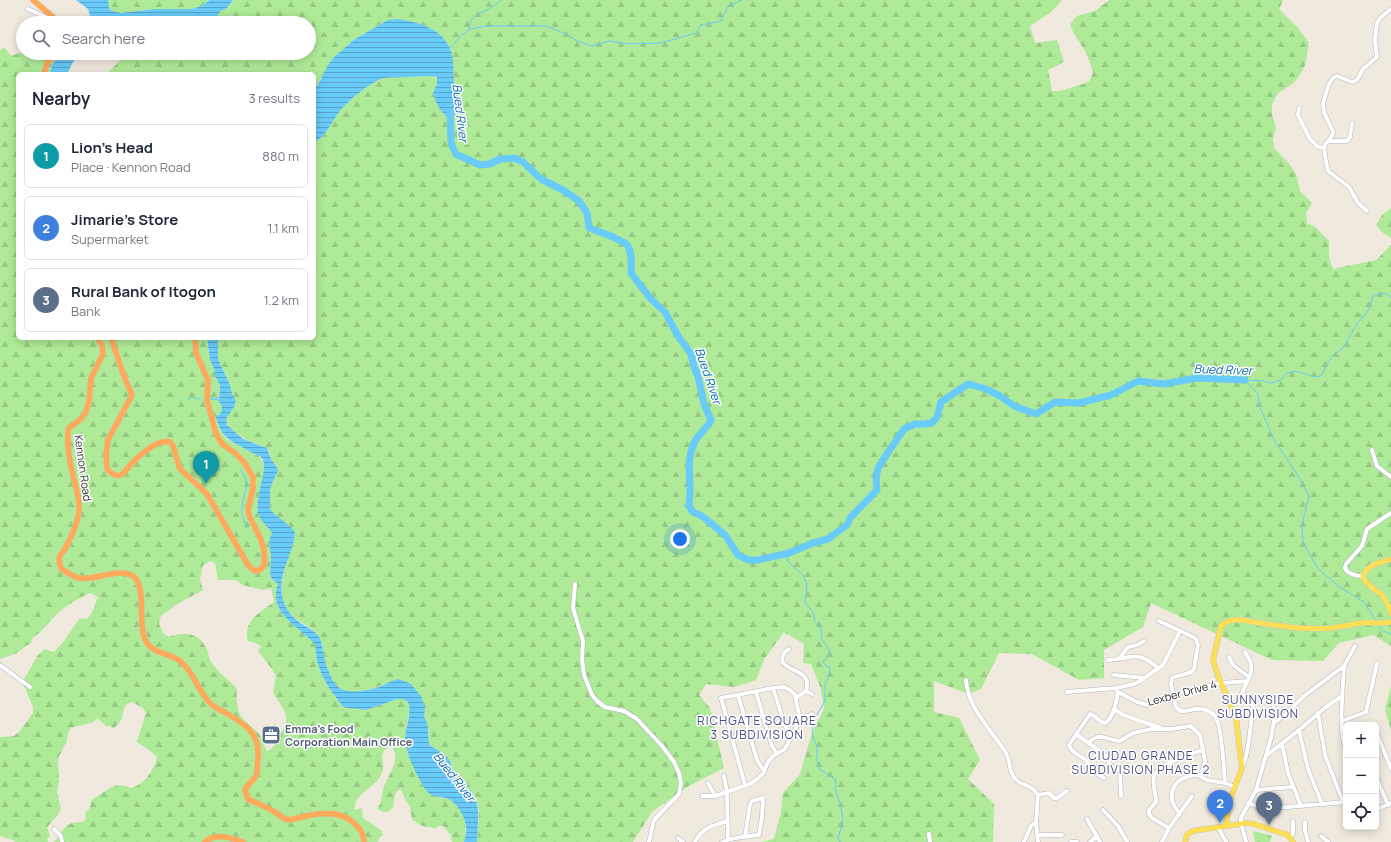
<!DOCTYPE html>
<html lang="en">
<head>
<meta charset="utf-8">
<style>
	:root { --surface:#fff; --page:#f6f6f7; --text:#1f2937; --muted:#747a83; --line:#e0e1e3; --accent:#1a73e8 }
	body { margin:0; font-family:Manrope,sans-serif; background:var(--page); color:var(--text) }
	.controls { position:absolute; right:12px; bottom:12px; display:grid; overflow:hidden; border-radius:6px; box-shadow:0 2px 10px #0003 }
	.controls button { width:36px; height:36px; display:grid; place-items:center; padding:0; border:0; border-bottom:1px solid var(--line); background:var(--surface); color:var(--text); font:20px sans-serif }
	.you { position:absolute; left:680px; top:539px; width:14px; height:14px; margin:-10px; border:3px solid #fff; border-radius:50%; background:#1a73e8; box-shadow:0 0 0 6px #1a73e833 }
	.badge { display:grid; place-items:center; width:26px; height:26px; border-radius:50%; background:var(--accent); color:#fff; font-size:13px; font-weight:700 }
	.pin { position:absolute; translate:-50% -33px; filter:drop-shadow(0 1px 2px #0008) }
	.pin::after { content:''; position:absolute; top:21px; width:14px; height:12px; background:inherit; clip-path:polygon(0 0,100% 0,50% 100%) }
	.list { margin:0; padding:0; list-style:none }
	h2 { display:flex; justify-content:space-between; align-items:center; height:52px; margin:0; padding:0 16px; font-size:17px }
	h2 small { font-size:13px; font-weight:400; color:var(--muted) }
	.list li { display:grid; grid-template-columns:26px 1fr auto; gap:12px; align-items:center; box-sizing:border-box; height:64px; margin:0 8px 8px; padding:0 8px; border:1px solid var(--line); border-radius:6px }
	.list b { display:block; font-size:15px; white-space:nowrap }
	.list p { margin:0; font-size:13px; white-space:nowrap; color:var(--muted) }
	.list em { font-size:13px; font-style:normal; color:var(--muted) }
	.icon { flex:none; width:22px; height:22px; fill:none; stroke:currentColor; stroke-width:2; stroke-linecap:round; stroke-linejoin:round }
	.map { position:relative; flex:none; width:1391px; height:842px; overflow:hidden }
	.search { position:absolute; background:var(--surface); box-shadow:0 2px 10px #0003; left:16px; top:16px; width:300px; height:44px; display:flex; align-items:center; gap:10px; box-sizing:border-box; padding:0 14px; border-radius:22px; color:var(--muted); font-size:15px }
	.panel { position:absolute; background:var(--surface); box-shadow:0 2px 10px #0003; left:16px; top:72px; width:300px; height:268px; border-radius:6px }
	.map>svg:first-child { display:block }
</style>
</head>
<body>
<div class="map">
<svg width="1391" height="842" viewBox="0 0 1391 842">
	<defs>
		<pattern id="forest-firs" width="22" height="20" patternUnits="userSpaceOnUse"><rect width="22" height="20" fill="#aeea97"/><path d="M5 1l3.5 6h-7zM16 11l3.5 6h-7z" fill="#96c982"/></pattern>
		<pattern id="water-rules" width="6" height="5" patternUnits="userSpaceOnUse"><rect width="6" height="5" fill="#69cbf9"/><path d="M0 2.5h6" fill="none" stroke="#57a5ca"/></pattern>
	</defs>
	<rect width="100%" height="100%" fill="#efe9de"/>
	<!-- forest -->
	<path fill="url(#forest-firs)" fill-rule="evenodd" d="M108,0H210L201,6L192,9H154L121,13L112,11L109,8Z
		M233,0H1062L1051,12L1030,26L1035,43L1057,40L1064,62L1048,70L1052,91H1060L1089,82L1093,73C1091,65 1088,57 1084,49C1079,41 1073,34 1070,24L1077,16L1095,11L1109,0H1283L1279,9L1298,28L1309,43L1305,65L1298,78L1291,85L1278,93L1272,104V114L1276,128L1273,138L1274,148L1290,165L1296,174L1300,191L1312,203L1306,213L1307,223L1315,227L1329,241V258L1333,269L1376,260L1391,245V646L1373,635L1339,643L1323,661L1272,660L1151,603L1143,627L1104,650V678L1079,680L1032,654L999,653L981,689L969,694L934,681V712L959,718L980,760L968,779L994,804L993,842H762L774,839L781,812L783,793L800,774L812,733L824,709L821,689L811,664L803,663L804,644L784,632L765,658L756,680L734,687L706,684L699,695L710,708L724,768L687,787L652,812L633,842H477C477,825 485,799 467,789C464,787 460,788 458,787L450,761C443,750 436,751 429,744V731L424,716L425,708L395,680C382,685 353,698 339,688C330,681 326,666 323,656C321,649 323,641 318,635C305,620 287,621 282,596C279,573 292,555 295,534C289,523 277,519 270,509V488L276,476V466L271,459L269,451L263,446L246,440L230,428L225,421L227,415L236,403L232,394L230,385L218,359V338H314V143C325,137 332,122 339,112C349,99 368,84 383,78L430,76L437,78V84L433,93L437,104L445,116L455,95L451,51L447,43L420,24L410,21L397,19L379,25L355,39L334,57L314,90V74H107L124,56L130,53H309V23H199L204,21L215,19L221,11L227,8Z
		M4,47L11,56L22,52L23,50V53H60L52,65L50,74H18V338H207L210,360L215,371V376L220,385L219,402L222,406L221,414L217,422C219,427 222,433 226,438C235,447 261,451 263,463C266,478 257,494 257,509C259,520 267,524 272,533L269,540L271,557L270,575L272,579L278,584C267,612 299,627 315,644L317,661L321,673L329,688L341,705L348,708L366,710L397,699H403L408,702C411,713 406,726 405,738C405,749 410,760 416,770C419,774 435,794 440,797C442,799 446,798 449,799C464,807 468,827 464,842H452L451,835L443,826H439L434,829L432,827C424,828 418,824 412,819L410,806L406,801L400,788L395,794L393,807L389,811L384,812L377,809C378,807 379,806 380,804C382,800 382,791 384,786C389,774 403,757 390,745C375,757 387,762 382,773C376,788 355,792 354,810L362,808L363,818L381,830L383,835L379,838L378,842H54C67,828 61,823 83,822L86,818L85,813L90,808L91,802L93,799C107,791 116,780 131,788C144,785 155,769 157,757L148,749L137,742L146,713L143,708L132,702C123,704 124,711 122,718C120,723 116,726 113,729L110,726H106L97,718L93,722L71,728L68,733L67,741L58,758L59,781L57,792L61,809L57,816L47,827L50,836L47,839L48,842H15L13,840L0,836V737L14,736L20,731L33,713V707L23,683L24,679L38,655L45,649L54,652L55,651L63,642L80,618L87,619L92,613L98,597L90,593L74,601L59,612L39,633L32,638L31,644L27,645L17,653L0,659V51ZM210,561L215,563L218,580H233L238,581L242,585L263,590L271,588L274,602C261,611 242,622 248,641L255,643L261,646L258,651L274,672L276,677L273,692C278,702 288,711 286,723C285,728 280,732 278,737C275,743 274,749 267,751C263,745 263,739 259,734C256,730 251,727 247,723C236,713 236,703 237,689C232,683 227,679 221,674C218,671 214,666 211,662C208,657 209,652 206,648C199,632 183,632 169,637L164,634L159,624L161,616L177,604L203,590L200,579L203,565Z
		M1391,208V238L1383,233L1376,225L1382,215Z
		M1391,686V730L1385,710Z
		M1253,831L1272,836L1270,842H1255Z"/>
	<!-- water -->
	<path fill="url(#water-rules)" d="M76,0H108L109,8L112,11L121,13L154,9H192L201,6L210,0H233L227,8L221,11L215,19L204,21L199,23H149L138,19L109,17L106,23H90V16L88,9Z
		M397,19C418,22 443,28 451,51C454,60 453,71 454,82C454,90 458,105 456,113C455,115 453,119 452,121C442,114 436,105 433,93L437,84V77L430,76L383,78C368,84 350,99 339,112C332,122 325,137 314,143V90L320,81L328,65L334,57L355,39L388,20Z
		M60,53H82L73,62L67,74H50L52,65Z
		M207,338H218V359L230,385L232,394L236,401L234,407L226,419L227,425L243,439L267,448L271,459L276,466L278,471L270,488V509C277,518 292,525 295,533C293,556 278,572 282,596C284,606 290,615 298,621C306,627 315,630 320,638C322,643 322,648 323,653C325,663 332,686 343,690C354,693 369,690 379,687C386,684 392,680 399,679L411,684L421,696L425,708L424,716L428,726L429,744C436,751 443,750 450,761L458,787L469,789C483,804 477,823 477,842H464C465,837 467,832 466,827C465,816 456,800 445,798C437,796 431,797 426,790C418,779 405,752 405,738C406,726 412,713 408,702L403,699H397L366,710L348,708L343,707L329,688L321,673L317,661L315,644C299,627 267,612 278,584L272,579L270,575L271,557L269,540L272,533C268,526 260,521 258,513C254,498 269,470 262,458C259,455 255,455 251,452C233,442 222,440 216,417L221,413L222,406L219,402L220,385L215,376V371L210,360Z"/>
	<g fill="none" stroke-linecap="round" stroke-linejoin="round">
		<!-- stream -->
		<path stroke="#69cbf9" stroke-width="1" d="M469,30C469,15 479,15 490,8C494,6 498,3 501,0
			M449,49L462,35L470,29L486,26H546L566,34L577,41L592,46L609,41L629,44L660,43L696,33L701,25L721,21L728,6L742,0
			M1245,380L1258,394L1259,405L1274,440L1300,479L1309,497L1302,524L1303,543L1319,570L1341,588L1364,602L1376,621
			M1246,380L1263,381L1271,383L1281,380L1287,373L1296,371L1314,377L1321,376L1329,361L1333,355L1343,348L1356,325L1365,315L1371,305L1372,297C1379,293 1384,291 1391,297
			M210,397L215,399L220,397
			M210,399L219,400
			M187,400L192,397L197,399L201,398
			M240,469C253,488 243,489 242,507C241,515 244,522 247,528
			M789,553L787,561L802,574L807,584L805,603L813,612L815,621L820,626L822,633L821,638L829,650V654L823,662L825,665L830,667V672L825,684V701L816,716L812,730L813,738L817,746V758L819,769L835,779L836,785L835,788L841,807L843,822L838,838L840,842
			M1379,626L1383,631L1391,634"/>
		<!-- river -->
		<path stroke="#69cbf9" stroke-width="7" d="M450,113L451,141L452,146L456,154L480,165L490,164L500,159L514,158L523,162L541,179L563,190L579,201L587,213L589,228C597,231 622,239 627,245C633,253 631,265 631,273L651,299L665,312L678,336L691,354L694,367L698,376L704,404L711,420C707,429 698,434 694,443C688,457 689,469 690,484C691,491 689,499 689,506L693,512L702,516L725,535L738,555L748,560H758L789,553L813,543L828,539L848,524L850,518L877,490L876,479L878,468L889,451L904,429L915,424H925L932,423L937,417L941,402L968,384L986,389L1000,396L1014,406L1036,414L1055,402L1079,403L1111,395L1138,381L1164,384L1196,378L1245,380"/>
		<!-- minor casing -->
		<g stroke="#b2b4c1" stroke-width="5">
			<path id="minor" d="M28,9L50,19L56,23
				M1299,108L1298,115L1310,139L1318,147L1324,148
				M1328,141H1347L1350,137L1352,123
				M1367,211L1358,203L1349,187L1328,171C1327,165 1323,150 1325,145C1327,140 1333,138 1333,132L1324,112L1323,103L1329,84L1333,78L1337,76L1352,82L1357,80L1363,69L1377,57L1375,40L1377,23L1380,18L1391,9
				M1372,450L1377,466L1391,477
				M1363,577C1356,575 1348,575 1345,568L1346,564L1362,546L1367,529L1391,513
				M575,584L573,608L583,641L582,659L584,675L592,695L598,702L605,707L624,711L637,719L662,746L674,762L679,773L681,783L679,794L654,820L649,842
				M1159,621L1191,636L1196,639L1198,645L1194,669C1189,676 1179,674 1172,678L1171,684L1176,707C1181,714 1189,710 1196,709C1203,708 1211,711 1215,716C1222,725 1224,770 1225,783
				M789,649C784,652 781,657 783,663C792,673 812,671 806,691L796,698
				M1229,657L1233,665L1249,677
				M1119,659L1128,647L1137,645L1144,641
				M1108,660C1133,659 1136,649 1158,668
				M0,665L30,687
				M1344,666C1343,689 1338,729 1346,750
				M1114,675L1144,678
				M966,680C968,709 991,729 1006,753C1010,760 1009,769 1013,776C1018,786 1033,784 1038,795L1036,822L1038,842
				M773,688L784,723L787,729L792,736
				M806,691L812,694
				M756,692L772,746L777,754
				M1067,692L1116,688L1134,684L1140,681L1163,665L1180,631
				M1118,692L1137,702L1148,705L1174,694L1221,683L1248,681
				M738,695L757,760L764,771
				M1114,709L1123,715L1161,728
				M1318,713L1325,755L1343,802
				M800,720L812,714
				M1342,721L1366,712L1377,663
				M1274,723L1285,715L1304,696L1344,666L1355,646
				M1299,730L1308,769L1322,804
				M1076,734L1104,754L1111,766L1120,771L1121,796
				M1376,735L1378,736L1391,769
				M1088,743C1100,731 1106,740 1120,741L1133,733L1138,732L1152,729H1171L1191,726L1200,735L1205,761L1201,776
				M1282,744L1288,773L1301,806
				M1266,756L1299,730L1326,707L1342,696
				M1242,767L1246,757L1249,740L1253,707L1252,701L1242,693C1245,684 1255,672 1250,661C1249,658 1247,656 1245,652
				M724,776L727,792L728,840
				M1376,777L1388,805
				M1104,778L1094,772C1089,756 1072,756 1069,745L1090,714C1096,715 1098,722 1105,723C1114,718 1116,701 1118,692L1116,688
				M708,783L715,796
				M1256,790L1292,787
				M1038,795L1049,793L1054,798H1057L1067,791
				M702,796H715L750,784L757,779L763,774L768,762L773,756L785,749L800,720L795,695L790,690L784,687L773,688L721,698L745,785
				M1248,803L1264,809L1346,802
				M1376,808H1380L1391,803
				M1103,810L1118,826L1127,842
				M1180,814C1163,795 1174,776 1198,775L1207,780L1225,783L1235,787
				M1087,819L1100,842
				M1305,822V830L1308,842
				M1218,827L1226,842
				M1169,828L1152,818L1149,814V810L1156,802C1156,794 1152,785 1154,777C1156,764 1191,754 1203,750
				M54,829L61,836L62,842
				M929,834L930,842
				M1038,835H1062
				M1321,836L1328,842
				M1289,837L1293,834V821
				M678,838L683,842
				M695,842C702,827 713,826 727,821
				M722,842C732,837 746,837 757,835H759L762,817L763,798L752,801L750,804L745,837
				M1024,842L1031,826L1036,822
				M1071,842H1077
				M1090,842L1097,836
				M1162,842L1169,828L1192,796
				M1246,842L1241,823V818L1256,790L1271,738L1275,714L1272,699"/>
		</g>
		<!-- major casing -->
		<g stroke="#c8c8c8" stroke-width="6">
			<path id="major" d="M1391,559C1382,562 1365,565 1363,577C1367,586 1375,589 1382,595C1386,600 1389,607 1391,613
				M1226,826L1229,802L1242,768L1236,718L1217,673L1213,660L1221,626C1229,617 1243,620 1253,622C1278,626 1304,630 1330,628C1340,627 1350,625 1360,623C1370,622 1381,624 1391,622
				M1185,842L1187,835L1192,831L1246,823L1254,824L1288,835L1293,842"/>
		</g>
		<!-- highway casing -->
		<g stroke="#c8c8c8" stroke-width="6">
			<path id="highway" d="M33,0L60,23
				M44,74L47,63L56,53
				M97,338L102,345L103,354L91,378L89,401L86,412L81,419L69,428L68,431C67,444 69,458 72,471C75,484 80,498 79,512C77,524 71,538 65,549C64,551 61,554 60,556C59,560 59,564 61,568C63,570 66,572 68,573C72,575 76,578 79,578C94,581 120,567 133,576C148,588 136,626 147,643C154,654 170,653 180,661C194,672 198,691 210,703C216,709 224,711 231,716C248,726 260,736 258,758C257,764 258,771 256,776C253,781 247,785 245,790L248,799L270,809L285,819L290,820C311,814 340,807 356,825C361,830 364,835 364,842
				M111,338L125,379L131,392L132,395L108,440L106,454L107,469C121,485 126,468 135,460C143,452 159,439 170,442L173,446L180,469L207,494L248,565L253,570L257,571L263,567C269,548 256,531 249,515L248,510L253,488V477L244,462L235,453L223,445L216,434L207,400L208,380L196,353L195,338
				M205,842C216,832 230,838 243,842"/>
		</g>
		<!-- minor -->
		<use href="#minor" stroke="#fff" stroke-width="4"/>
		<!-- major -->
		<use href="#major" stroke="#fddf56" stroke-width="5"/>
		<!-- highway -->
		<use href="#highway" stroke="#ffaa59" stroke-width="5.5"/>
	</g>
	<!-- icons -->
	<defs>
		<g id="office-square" transform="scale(1)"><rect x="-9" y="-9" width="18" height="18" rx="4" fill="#5c6f8a" stroke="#fff"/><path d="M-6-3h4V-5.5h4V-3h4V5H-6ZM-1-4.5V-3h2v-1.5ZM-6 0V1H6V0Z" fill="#fff"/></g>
	</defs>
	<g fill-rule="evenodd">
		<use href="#office-square" x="271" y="735"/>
	</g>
	<g text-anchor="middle" stroke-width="3" stroke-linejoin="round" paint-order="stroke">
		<!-- street labels -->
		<g font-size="11" fill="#2d2d2d" stroke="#fff">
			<text transform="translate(83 468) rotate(82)" y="4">Kennon Road</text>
			<text transform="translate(1182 693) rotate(-15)" y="4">Lexber Drive 4</text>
		</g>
		<!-- service labels -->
		<g font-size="11" font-weight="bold" fill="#4e5e75" stroke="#fff" text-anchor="start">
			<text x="285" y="733">Emma's Food<tspan x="285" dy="13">Corporation Main Office</tspan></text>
		</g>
		<!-- water labels -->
		<g font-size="12" font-style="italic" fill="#0268ac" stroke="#fff">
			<text transform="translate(460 113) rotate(83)" y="4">Bued River</text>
			<text transform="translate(1223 370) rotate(2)" y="4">Bued River</text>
			<text transform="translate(708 376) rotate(71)" y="4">Bued River</text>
			<text transform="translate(454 777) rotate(52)" y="4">Bued River</text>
		</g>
		<!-- neighbourhood labels -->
		<g font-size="12" letter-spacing="1" fill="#484f82" stroke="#fff">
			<text x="1258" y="704">SUNNYSIDE<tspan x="1258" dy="14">SUBDIVISION</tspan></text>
			<text x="757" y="725">RICHGATE SQUARE<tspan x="757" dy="14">3 SUBDIVISION</tspan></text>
			<text x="1141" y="760">CIUDAD GRANDE<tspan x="1141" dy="14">SUBDIVISION PHASE 2</tspan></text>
		</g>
	</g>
</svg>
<div class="controls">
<button>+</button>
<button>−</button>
<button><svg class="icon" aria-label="locate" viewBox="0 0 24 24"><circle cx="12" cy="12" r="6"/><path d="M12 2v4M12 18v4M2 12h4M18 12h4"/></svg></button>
</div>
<div class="you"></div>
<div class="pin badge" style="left:206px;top:484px;background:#0f9aa8">1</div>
<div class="pin badge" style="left:1220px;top:823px;background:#3f7fe0">2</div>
<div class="pin badge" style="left:1269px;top:825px;background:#5c6f8a">3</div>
<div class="search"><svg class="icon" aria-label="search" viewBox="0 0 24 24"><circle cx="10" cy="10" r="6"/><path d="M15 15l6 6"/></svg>Search here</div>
<section class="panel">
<h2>Nearby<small>3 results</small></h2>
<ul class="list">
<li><span class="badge" style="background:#0f9aa8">1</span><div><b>Lion's Head</b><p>Place · Kennon Road</p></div><em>880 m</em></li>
<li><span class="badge" style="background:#3f7fe0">2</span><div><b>Jimarie's Store</b><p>Supermarket</p></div><em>1.1 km</em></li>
<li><span class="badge" style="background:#5c6f8a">3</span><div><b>Rural Bank of Itogon</b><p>Bank</p></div><em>1.2 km</em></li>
</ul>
</section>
</div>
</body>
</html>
